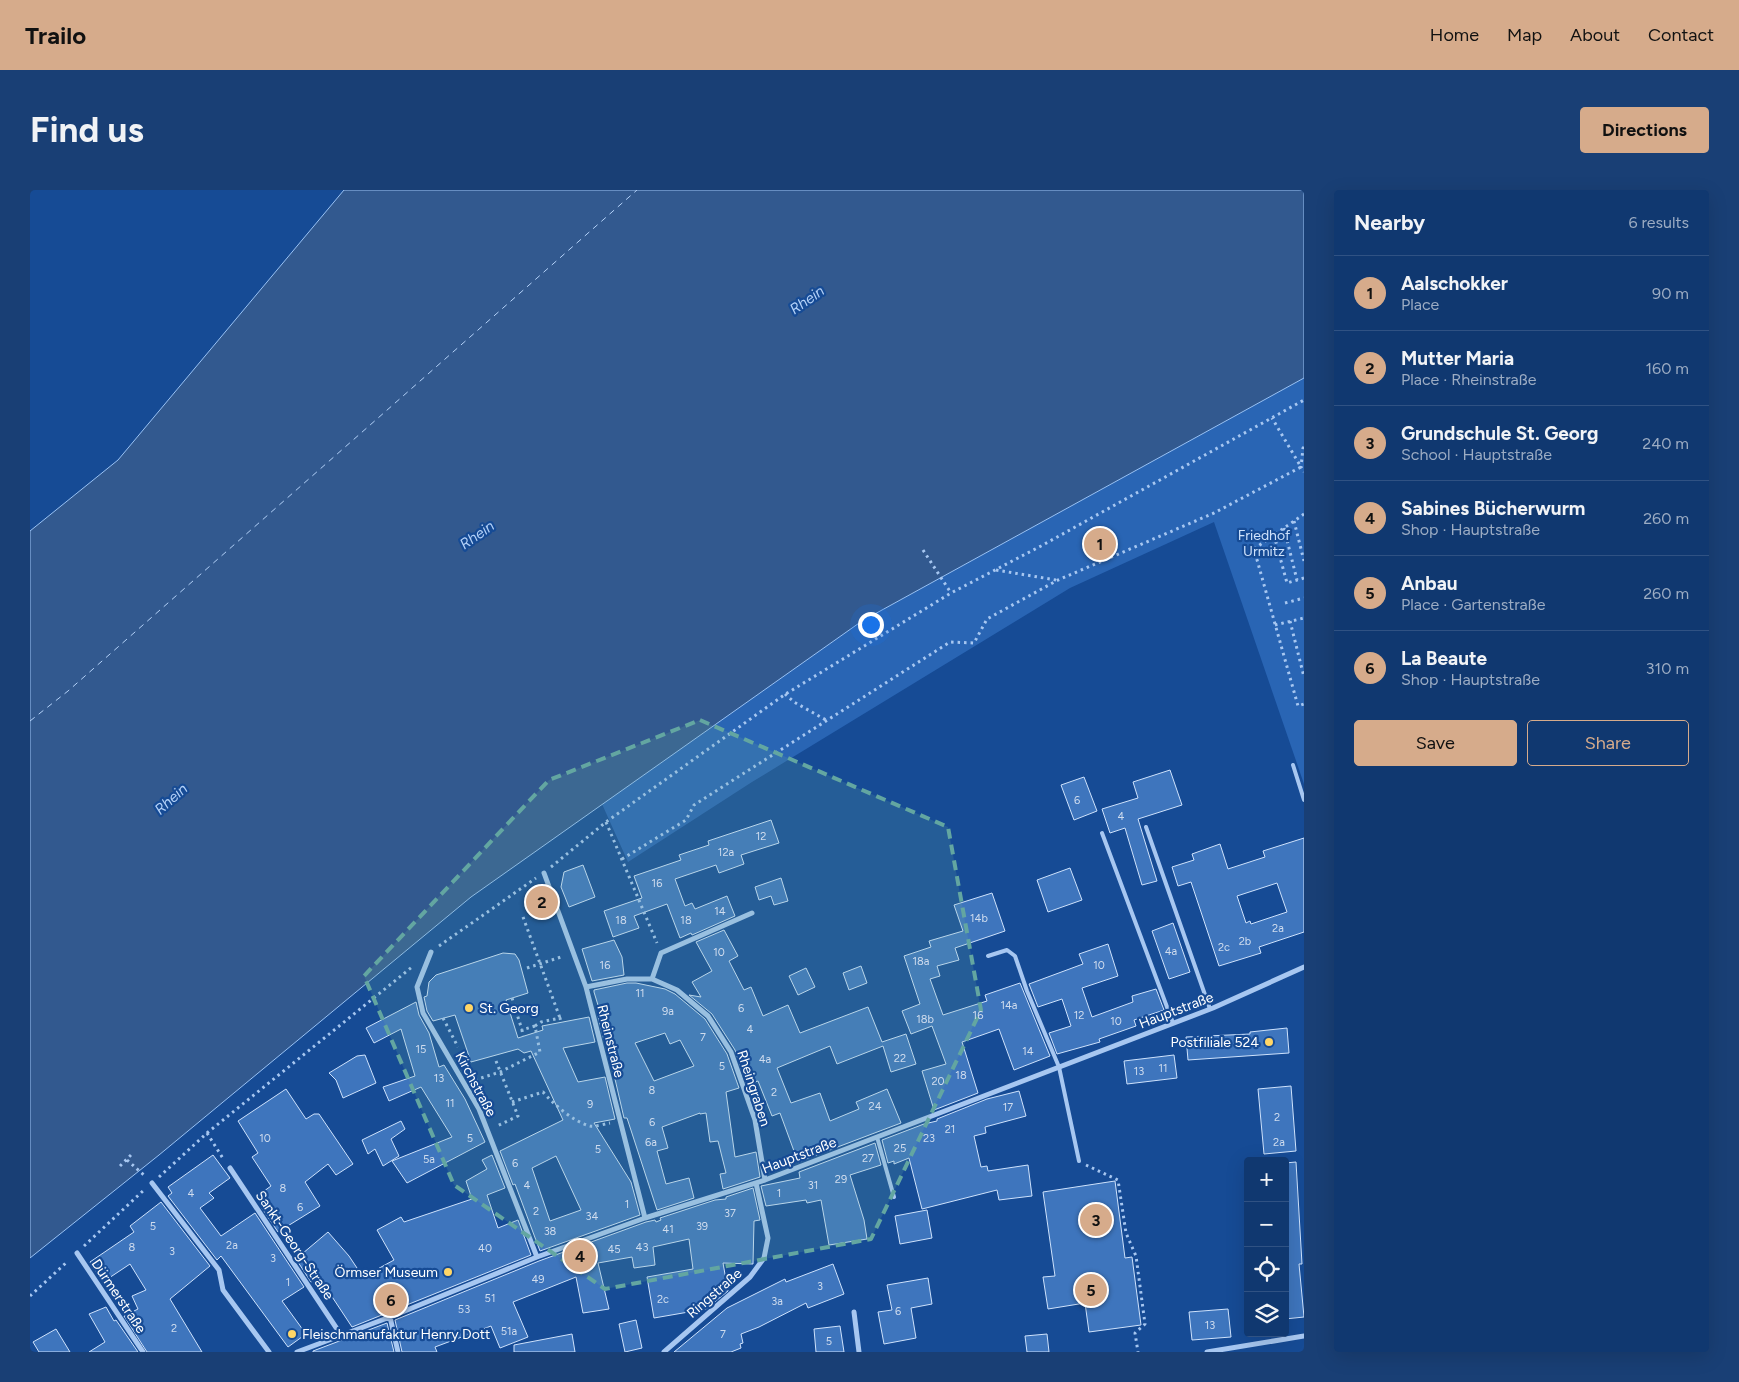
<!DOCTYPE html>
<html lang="en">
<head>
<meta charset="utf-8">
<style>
	:root { --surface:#103870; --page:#193f75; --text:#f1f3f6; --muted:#9cacc3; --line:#305283; --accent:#d6ab8b }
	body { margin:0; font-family:Figtree,sans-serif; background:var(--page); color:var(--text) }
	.controls { position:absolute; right:15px; bottom:15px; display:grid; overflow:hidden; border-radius:5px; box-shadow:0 5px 20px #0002 }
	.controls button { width:45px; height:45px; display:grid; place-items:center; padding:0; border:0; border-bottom:1px solid var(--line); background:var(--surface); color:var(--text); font:25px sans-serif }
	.you { position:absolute; left:840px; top:434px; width:18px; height:18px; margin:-12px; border:4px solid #fff; border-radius:50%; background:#1a73e8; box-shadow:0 0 0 8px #1a73e833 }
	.badge { display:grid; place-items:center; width:32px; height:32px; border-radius:50%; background:var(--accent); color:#111; font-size:16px; font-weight:700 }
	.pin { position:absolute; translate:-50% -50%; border:2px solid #fff; box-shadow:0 1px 5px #0006 }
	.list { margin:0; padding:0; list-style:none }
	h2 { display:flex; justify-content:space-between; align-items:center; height:65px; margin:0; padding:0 20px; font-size:21px }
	h2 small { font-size:16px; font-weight:400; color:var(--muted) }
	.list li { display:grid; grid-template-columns:32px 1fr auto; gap:15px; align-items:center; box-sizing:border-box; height:75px; padding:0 20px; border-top:1px solid var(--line) }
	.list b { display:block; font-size:19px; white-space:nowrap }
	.list p { margin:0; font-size:16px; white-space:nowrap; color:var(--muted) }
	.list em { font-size:16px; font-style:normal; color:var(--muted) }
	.actions { display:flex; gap:10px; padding:15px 20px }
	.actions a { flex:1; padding:11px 0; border:1px solid var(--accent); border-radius:5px; text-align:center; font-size:18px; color:var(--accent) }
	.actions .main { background:var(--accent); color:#111 }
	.icon { flex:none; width:28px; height:28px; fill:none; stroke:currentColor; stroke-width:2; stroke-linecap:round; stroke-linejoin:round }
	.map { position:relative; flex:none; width:1274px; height:1162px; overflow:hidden; border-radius:5px }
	header { display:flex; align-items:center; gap:30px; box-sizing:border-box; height:70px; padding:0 25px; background:var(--accent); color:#111 }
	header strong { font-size:24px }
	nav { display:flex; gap:28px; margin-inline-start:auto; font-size:18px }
	.intro { display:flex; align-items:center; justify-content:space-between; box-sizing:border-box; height:120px; padding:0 30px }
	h1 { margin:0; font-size:35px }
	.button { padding:12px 22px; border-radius:5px; background:var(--accent); color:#111; font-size:18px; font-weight:700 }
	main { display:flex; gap:30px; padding:0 30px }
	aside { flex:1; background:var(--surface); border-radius:5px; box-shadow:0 5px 20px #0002 }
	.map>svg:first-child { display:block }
</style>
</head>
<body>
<header>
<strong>Trailo</strong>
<nav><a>Home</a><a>Map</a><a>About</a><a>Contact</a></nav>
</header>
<div class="intro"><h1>Find us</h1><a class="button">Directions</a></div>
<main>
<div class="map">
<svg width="1274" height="1162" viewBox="0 0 1274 1162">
	<rect width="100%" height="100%" fill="#164b95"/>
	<!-- green -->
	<path fill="#2965b4" d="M1274,188V594L1184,332L1040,398L722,592L598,672L572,614L832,431Z"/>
	<!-- water -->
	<path fill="#32598f" stroke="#99c2f4" d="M314,0H1274V188L832,431L441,707L129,965L0,1068V341L88,270Z"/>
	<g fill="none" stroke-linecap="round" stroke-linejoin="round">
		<!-- ferry -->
		<path stroke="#b3d1f8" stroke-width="1" stroke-dasharray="6 5" stroke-linecap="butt" d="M0,531L38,501L607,0"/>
	</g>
	<!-- building -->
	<path fill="#3e75bd" stroke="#cee2fc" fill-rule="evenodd" d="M1140,580L1152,615L1108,629L1127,691L1112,695L1095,638L1080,643L1072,619L1108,608L1103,592Z
		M1054,587L1067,621L1044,630L1031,595Z
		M741,630L749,653L711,665L714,674L689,683L686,675L645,689L655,716L662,713L665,719L697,706L705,726L662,745L661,743L650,748L637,714L604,726L609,738L583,747L574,721L612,708L604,686L651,670L649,665L679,655L678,651Z
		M1274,648V742L1229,757L1231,763L1189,776L1161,692L1148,696L1142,677L1164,670L1162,664L1190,654L1198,679L1235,667L1233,661ZM1247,693L1257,722L1221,734L1220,731L1216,733L1207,706Z
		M553,675L565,707L539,717L531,697L534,682Z
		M1040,678L1052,710L1018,722L1007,690Z
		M751,688L758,711L744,715L741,706L729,710L725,697Z
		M962,703L975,741L925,758L929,770L907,776L910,786L900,789L913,825L957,811L955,805L990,793L1020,866L984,880L969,839L932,852L948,903L904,920L892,881L916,874L902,836L881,844L872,821L890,814L874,766L901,757L899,751L933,741L924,715Z
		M1143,733L1160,782L1139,789L1122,741Z
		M694,740L708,766L699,771L714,800L721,797L733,826L758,815L770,843L838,817L852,852L876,844L886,874L861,882L853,856L807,874L800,856L747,878L761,913L790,903L800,931L829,919L826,912L857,899L871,933L768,972L750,923L742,926L728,891L717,895L705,860L682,824L659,805L671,807L662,792L682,781L666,752Z
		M584,750L592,767L594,785L562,791L552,759Z
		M1078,754L1088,786L1052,798L1062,827L1103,812L1102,806L1126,799L1134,820L1104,830L1106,836L1069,849L1070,852L1027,864L1019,843L1041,836L1032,809L1008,817L999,794L1053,774L1049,764Z
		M473,763L485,764L489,770L498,803L476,810L488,848L513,840L512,836L559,827L565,852L533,858L548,892L575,887L585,929L564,933L601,992L610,1025L510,1061L485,994L483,995L470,961L533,930L501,861L494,863L488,859L441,872L425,825L403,831L397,821L394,807L397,806L399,792L406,785ZM526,966L551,1020L520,1031L502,978Z
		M831,776L837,793L819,800L813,783Z
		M776,778L785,797L768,805L759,786Z
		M597,793H606L635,799L645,804L675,829L697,864L709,898L696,902L705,967L726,962L730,987L693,999L690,984L696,983L688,951L680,952L676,923L670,924V923L632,937L638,958L627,961L636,994L659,988L664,1008L627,1020L597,928H594L576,850H574L568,826L571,825L564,802V800ZM635,843L640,854L650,850L664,876L624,891L605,853Z
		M386,812L389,825L399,843L409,877L414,875L435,909L455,952L377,993L362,971L422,947L391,897L359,911L353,897L385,886L371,839L344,853L336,838Z
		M1257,838L1259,863L1158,870L1156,847L1220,844V842Z
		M335,865L346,893L313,908L306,890L299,883L327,866Z
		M1144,865L1147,888L1097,894L1094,871Z
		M1261,896L1266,961L1234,964L1228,899Z
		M256,899L276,929L284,924H289L323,974L306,985L298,974L275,992L290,1016L248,1042L232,1018L234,1017L226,1007L241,996L222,967L228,963L208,931Z
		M989,901L996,926L955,937L956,943L944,946L951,977L957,976L958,981L998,975L1002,1006L969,1010L967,1000L892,1019L879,968L864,974V971L858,973L852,950L894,934L907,931V929L957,909Z
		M371,931L375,939L361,949L369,966L353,976L345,959L338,964L332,950Z
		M845,953L851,975L820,985L834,1030L837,1049L799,1055L791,1010L777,1013L776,1010L736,1016L731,996L770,988L769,982Z
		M183,965L200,988L179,1003L184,1008L170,1018L191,1046L225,1023L274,1097L252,1111L276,1144L258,1157L191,1066L187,1070L138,1006L142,1003L138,997Z
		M462,965L475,998L457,1005L468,1038L488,1030L501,1065L322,1137L289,1087L281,1092L266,1069L298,1042L319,1066L333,1087L364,1070L347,1040L371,1027L374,1032L442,1009L436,991L457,979L452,970Z
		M1266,972L1272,1074H1269L1274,1127L1255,1129V973Z
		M1085,991L1095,1068L1102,1067L1111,1135L1059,1142L1055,1113L1018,1119L1013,1087L1025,1086L1013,1002Z
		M723,998L730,1030L724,1031L723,1074L693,1073L698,1101L676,1119L624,1128L617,1087L663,1079L659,1049L623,1057L625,1075L604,1078L602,1067L568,1073L579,1119L553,1123L546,1087L483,1112L498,1147L470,1158L461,1136L405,1157L407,1162H372L365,1130L509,1071L616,1032L625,1030L626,1032L631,1030L630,1028L685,1010L696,1009V1007Z
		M131,1012L180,1076L140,1109L172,1162H117L94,1126L108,1119L102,1106L116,1100L100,1074L73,1092L60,1072L104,1042L100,1036Z
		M897,1020L902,1048L870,1054L865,1026Z
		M803,1074L814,1104L778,1118L776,1113L729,1137L711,1144L713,1153L710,1154L711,1158L701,1162H644L697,1118L755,1089L756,1092Z
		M898,1088L902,1114L881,1118L886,1148L854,1154L848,1122L862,1120L857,1095Z
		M76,1117L84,1131L86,1130L108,1162H59L75,1152L59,1124Z
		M1198,1119L1201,1147L1162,1150L1159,1122Z
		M606,1130L612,1158L595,1162L589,1134Z
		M357,1133L364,1162H283V1161Z
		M810,1136L814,1162H786L784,1139Z
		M26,1139L40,1162H9L3,1152Z
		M542,1144L545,1162H484V1155Z
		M1017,1144L1019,1162H997L995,1146Z"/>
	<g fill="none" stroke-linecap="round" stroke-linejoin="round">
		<!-- path -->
		<path stroke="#a7c7f1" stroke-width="3" stroke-dasharray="2.5 4" stroke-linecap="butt" d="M1274,257L1273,258L1271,277L1274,282
			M1274,324L1224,359L1268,516L1274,514
			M1264,331L1274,371
			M1254,338L1267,390
			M1244,345L1257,393L1274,388
			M893,360L921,403
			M966,380L1026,390
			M1255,413L1274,408
			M1260,431L1274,487
			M1245,435L1274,428
			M755,504L764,512L796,530
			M576,632L627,753
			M592,669L656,630L664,615L920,452L944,453L957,429L1028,390L1184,323L1271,277L1242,228
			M521,677L576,632L754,505L921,403L1011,356L1274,210
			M493,727L530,828
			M409,756L506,688
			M497,778L534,766
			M482,808L492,840
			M413,828L428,857
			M505,836L511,832L530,828L531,832
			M466,871L488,926L467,936
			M445,890L470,882L510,862L505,836L492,840L493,846
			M482,912L513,902C523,914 544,932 560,936C566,937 574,934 580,933
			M177,943L194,970
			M97,970L115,986
			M1056,975L1088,990L1096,1043L1106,1066L1115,1134L1105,1143L1108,1162
			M90,976L103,963
			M129,987L177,943L382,777
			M54,1056L115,999
			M0,1106L38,1071"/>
		<!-- lane -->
		<path stroke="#a7c7f1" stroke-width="4" d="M1263,575L1274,610
			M1116,637L1180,819
			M1072,643L1143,833
			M958,766L977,760L985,766L997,801L1029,877L1049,971
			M847,947L864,1007"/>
		<!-- street -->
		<path stroke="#a7c7f1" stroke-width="5" d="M514,683L556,797L615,1028
			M401,762L387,797L393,823L449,919L507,1067
			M622,789L631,763L722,723
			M556,797L597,789H622L647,800L678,826L701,862L725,930L735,990
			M200,978L311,1145
			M122,993L189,1080L193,1100L239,1162
			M47,1063L113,1162
			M824,1122L829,1162
			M360,1127L368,1162
			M267,1162L360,1127L507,1067L615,1028L735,990L1183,818L1274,777
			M634,1162L720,1087L734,1068L738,1048L726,993
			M1177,1162L1274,1146"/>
	</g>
	<!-- marked area -->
	<path fill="#63a6a1" fill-opacity="0.2" stroke="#63a6a1" stroke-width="4" stroke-dasharray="10 6" stroke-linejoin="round" d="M670,530L918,637L951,820L841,1049L575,1099L424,995L334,786L519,590Z"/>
	<!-- markers -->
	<g fill="#ffd667" stroke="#164b95" stroke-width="2">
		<circle cx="439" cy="818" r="5"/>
		<circle cx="1239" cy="852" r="5"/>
		<circle cx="418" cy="1082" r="5"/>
		<circle cx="262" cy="1144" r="5"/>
	</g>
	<g text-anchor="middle" stroke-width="4.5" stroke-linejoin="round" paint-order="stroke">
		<!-- number labels -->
		<g font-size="11" fill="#cfdcee">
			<text x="1047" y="614">6</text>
			<text x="1091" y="630">4</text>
			<text x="731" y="650">12</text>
			<text x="696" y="666">12a</text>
			<text x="627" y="697">16</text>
			<text x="690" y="725">14</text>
			<text x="949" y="732">14b</text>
			<text x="591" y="734">18</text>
			<text x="656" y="734">18</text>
			<text x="1248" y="742">2a</text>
			<text x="1215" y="755">2b</text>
			<text x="1194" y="761">2c</text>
			<text x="1141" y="765">4a</text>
			<text x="689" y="766">10</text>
			<text x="891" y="775">18a</text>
			<text x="575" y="779">16</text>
			<text x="1069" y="779">10</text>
			<text x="610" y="807">11</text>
			<text x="979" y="819">14a</text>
			<text x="711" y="822">6</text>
			<text x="638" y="825">9a</text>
			<text x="948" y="829">16</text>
			<text x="1049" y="829">12</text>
			<text x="895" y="833">18b</text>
			<text x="1086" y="835">10</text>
			<text x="720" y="843">4</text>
			<text x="673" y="851">7</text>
			<text x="391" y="863">15</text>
			<text x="998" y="865">14</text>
			<text x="870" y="872">22</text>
			<text x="735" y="873">4a</text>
			<text x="692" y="880">5</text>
			<text x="1133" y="882">11</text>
			<text x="1109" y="885">13</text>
			<text x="931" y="889">18</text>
			<text x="409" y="892">13</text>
			<text x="908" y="895">20</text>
			<text x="622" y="904">8</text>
			<text x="744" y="906">2</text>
			<text x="420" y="917">11</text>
			<text x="560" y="918">9</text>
			<text x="845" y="920">24</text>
			<text x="978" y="921">17</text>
			<text x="1247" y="931">2</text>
			<text x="622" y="936">6</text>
			<text x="920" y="943">21</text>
			<text x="235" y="952">10</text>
			<text x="440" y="952">5</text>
			<text x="899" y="952">23</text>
			<text x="621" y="956">6a</text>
			<text x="1249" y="956">2a</text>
			<text x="870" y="962">25</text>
			<text x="568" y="963">5</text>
			<text x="838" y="972">27</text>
			<text x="399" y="973">5a</text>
			<text x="485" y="977">6</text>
			<text x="811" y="993">29</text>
			<text x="497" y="999">4</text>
			<text x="783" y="999">31</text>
			<text x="253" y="1002">8</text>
			<text x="161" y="1007">4</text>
			<text x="749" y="1007">1</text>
			<text x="597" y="1018">1</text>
			<text x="270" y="1021">6</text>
			<text x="506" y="1025">2</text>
			<text x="700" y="1027">37</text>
			<text x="562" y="1030">34</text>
			<text x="123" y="1040">5</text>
			<text x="672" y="1040">39</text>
			<text x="638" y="1043">41</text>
			<text x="520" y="1045">38</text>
			<text x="202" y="1059">2a</text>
			<text x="102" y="1061">8</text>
			<text x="612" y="1061">43</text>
			<text x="455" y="1062">40</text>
			<text x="584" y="1063">45</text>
			<text x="142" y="1065">3</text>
			<text x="243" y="1072">3</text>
			<text x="508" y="1093">49</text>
			<text x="258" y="1096">1</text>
			<text x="790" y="1100">3</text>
			<text x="460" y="1112">51</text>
			<text x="633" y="1113">2c</text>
			<text x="747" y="1115">3a</text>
			<text x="434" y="1123">53</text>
			<text x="868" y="1125">6</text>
			<text x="1180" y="1139">13</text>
			<text x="144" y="1142">2</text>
			<text x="479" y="1145">51a</text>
			<text x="693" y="1148">7</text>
			<text x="799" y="1155">5</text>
		</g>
		<!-- park labels -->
		<g font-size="14" fill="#cee2fc" stroke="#164b95">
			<text x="1234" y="350">Friedhof<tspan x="1234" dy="16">Urmitz</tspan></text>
		</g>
		<!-- poi labels -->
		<g font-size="14" fill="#fff" stroke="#164b95" text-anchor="start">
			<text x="449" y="823">St. Georg</text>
			<text x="1229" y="857" text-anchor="end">Postfiliale 524</text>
			<text x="408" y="1087" text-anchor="end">Örmser Museum</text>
			<text x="272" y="1149">Fleischmanufaktur Henry Dott</text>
		</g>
		<!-- street labels -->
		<g font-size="14" fill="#fff" stroke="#164b95">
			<text transform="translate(1146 820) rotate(-21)" y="5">Hauptstraße</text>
			<text transform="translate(581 851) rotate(76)" y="5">Rheinstraße</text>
			<text transform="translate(446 894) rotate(62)" y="5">Kirchstraße</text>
			<text transform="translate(724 898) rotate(72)" y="5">Rheingraben</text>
			<text transform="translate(769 965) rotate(-21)" y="5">Hauptstraße</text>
			<text transform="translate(265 1055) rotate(56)" y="5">Sankt-Georg-Straße</text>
			<text transform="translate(684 1103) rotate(-41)" y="5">Ringstraße</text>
			<text transform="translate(89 1106) rotate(56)" y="5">Dürmerstraße</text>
		</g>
		<!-- water labels -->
		<g font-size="15" font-style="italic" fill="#b3d1f8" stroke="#164b95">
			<text transform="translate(777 110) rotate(-35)" y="5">Rhein</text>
			<text transform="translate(447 345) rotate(-35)" y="5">Rhein</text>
			<text transform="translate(141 609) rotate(-42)" y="5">Rhein</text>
		</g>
	</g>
</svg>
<div class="controls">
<button>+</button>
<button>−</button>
<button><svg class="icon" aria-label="locate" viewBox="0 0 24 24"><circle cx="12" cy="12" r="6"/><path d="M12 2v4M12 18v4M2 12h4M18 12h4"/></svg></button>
<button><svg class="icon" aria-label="layers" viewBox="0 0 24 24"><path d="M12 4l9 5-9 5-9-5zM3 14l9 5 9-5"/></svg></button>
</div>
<div class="you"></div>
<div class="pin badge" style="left:1070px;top:354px">1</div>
<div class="pin badge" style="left:512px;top:712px">2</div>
<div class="pin badge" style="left:1066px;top:1030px">3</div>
<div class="pin badge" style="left:550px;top:1066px">4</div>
<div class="pin badge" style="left:1061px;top:1100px">5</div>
<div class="pin badge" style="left:361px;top:1110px">6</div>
</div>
<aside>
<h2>Nearby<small>6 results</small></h2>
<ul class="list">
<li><span class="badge">1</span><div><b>Aalschokker</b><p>Place</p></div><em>90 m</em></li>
<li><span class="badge">2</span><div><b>Mutter Maria</b><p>Place · Rheinstraße</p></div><em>160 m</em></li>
<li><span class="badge">3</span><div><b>Grundschule St. Georg</b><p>School · Hauptstraße</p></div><em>240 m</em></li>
<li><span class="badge">4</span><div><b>Sabines Bücherwurm</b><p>Shop · Hauptstraße</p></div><em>260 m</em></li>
<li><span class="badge">5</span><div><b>Anbau</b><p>Place · Gartenstraße</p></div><em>260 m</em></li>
<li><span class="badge">6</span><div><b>La Beaute</b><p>Shop · Hauptstraße</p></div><em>310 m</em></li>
</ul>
<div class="actions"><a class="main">Save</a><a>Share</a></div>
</aside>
</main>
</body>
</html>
